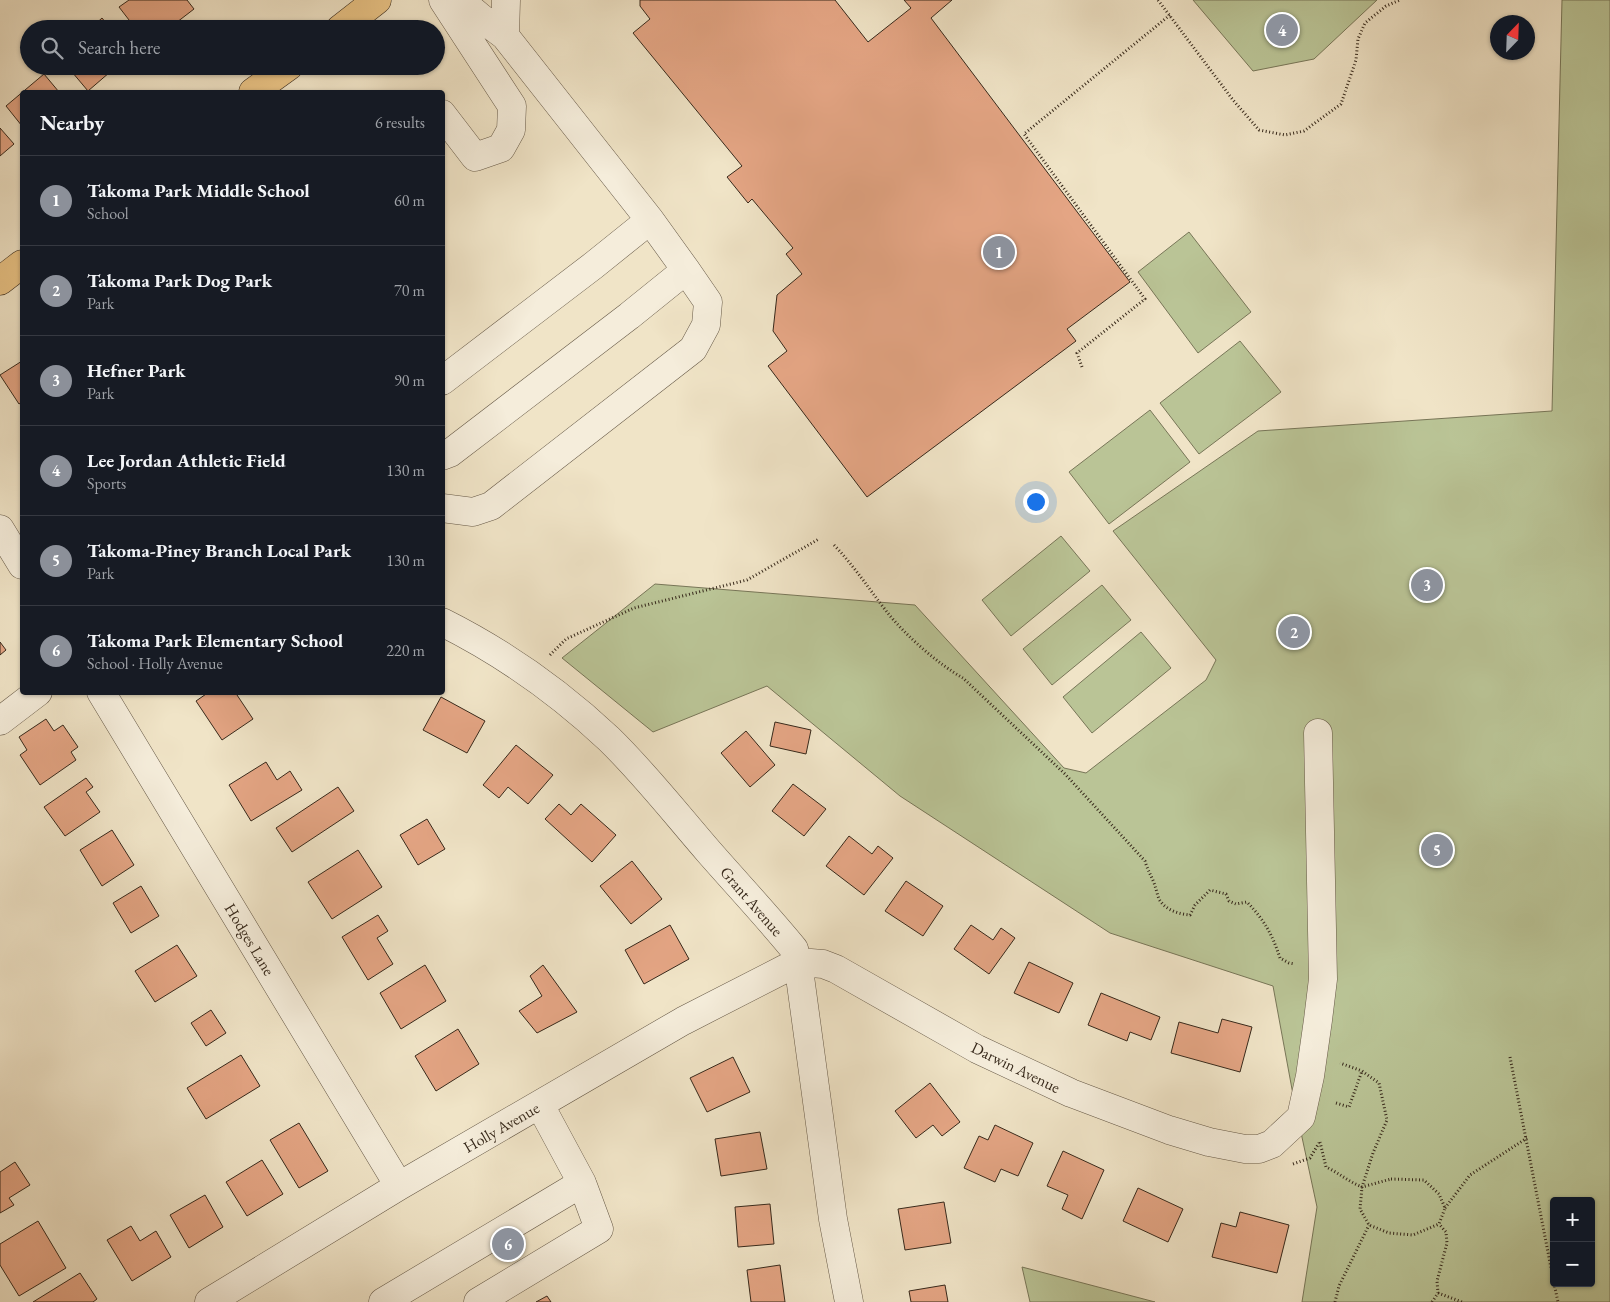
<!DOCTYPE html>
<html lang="en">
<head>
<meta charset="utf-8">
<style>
	:root { --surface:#171b24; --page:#20242c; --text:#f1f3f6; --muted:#9ea1a6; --line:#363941; --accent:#8c9099 }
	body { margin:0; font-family:"EB Garamond",serif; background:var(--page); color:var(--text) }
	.controls { position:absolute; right:15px; bottom:15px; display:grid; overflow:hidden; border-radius:5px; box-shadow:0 1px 4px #0004 }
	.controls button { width:45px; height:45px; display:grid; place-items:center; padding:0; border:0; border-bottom:1px solid var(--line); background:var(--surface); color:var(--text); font:25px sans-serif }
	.compass { position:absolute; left:1490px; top:15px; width:45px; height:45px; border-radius:50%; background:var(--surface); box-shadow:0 1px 4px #0004; rotate:23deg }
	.you { position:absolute; left:1035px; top:501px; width:18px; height:18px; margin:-12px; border:4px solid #fff; border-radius:50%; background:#1a73e8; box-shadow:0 0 0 8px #1a73e833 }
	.badge { display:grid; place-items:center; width:32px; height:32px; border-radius:50%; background:var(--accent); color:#fff; font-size:16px; font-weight:700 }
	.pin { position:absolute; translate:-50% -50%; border:2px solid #fff; box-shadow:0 1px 5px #0006 }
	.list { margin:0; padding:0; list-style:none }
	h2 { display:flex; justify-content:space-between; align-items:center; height:65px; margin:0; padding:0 20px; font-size:21px }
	h2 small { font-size:16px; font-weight:400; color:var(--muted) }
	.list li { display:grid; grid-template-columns:32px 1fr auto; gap:15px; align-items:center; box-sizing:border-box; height:90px; padding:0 20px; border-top:1px solid var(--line) }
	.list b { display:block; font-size:19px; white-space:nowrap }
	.list p { margin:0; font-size:16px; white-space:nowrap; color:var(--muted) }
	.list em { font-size:16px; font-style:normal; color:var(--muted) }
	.icon { flex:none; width:28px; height:28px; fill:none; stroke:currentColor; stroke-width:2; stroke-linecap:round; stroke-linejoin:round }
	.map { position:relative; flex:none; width:1610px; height:1302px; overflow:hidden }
	.search { position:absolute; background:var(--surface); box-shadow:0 1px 4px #0004; left:20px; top:20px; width:425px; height:55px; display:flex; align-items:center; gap:12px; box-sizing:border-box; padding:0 18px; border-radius:28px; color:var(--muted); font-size:19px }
	.panel { position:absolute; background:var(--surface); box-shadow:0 1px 4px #0004; left:20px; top:90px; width:425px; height:605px; border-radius:5px }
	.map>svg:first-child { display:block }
</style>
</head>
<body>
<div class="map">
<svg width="1610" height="1302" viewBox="0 0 1610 1302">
	<rect width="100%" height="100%" fill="#f0e4c7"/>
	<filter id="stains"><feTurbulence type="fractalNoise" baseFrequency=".004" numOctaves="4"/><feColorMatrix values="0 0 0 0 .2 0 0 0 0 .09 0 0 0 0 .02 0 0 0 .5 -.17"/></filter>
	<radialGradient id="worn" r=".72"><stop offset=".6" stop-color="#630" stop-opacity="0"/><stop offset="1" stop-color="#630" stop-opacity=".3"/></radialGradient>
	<!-- green -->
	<path fill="#bac496" stroke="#787658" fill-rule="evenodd" d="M1193,0H1377L1314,59L1253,71Z
		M1562,0H1610V1302H1302L1317,1207L1294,1100L1273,986L1110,933L900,796L767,686L653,732L562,658L655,584L915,605L1064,768L1086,773L1206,680L1216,660L1113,531L1258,431L1552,411ZM1554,1201H1591V1283H1554Z
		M1189,232L1251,312L1198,353L1138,272Z
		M1240,341L1281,392L1199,454L1160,403Z
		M1150,410L1190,462L1109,524L1069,472Z
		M1061,536L1090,571L1011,636L982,600Z
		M1102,585L1131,620L1052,685L1023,649Z
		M1141,632L1171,668L1092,733L1063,697Z
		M1022,1267L1155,1302H1030Z"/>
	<!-- building -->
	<path fill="#e4a584" stroke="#37291b" d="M129,0H187L194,9L168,29H136L119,7Z
		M640,0H835L868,42L911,8L904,0H952L931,18L1130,282L1067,329L1076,341L867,497L768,366L787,351L773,331L777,295L802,274L786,254L793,248L752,199L748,203L727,177L742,166L633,33L650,19L640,6Z
		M102,18L111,29H90Z
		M67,66H117L88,91Z
		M44,74L59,92H22V126L6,106Z
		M0,128L14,144L0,156Z
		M22,361V402L19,404L0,375Z
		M0,642L6,650L0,655Z
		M209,692H235L253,719L222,740L196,701Z
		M441,697L485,721L467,753L423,730Z
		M46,719L54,731L63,725L78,747L71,752L76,760L40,785L20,755L27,750L19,737Z
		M775,722L811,730L806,754L770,746Z
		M746,731L775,765L750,787L721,753Z
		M516,745L553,775L528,804L508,787L499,798L483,785Z
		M266,762L277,780L290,771L302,790L251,821L229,785Z
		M86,778L93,787L86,792L100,812L65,836L44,807Z
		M793,784L826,809L804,836L772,811Z
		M338,787L354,811L292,852L276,828Z
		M559,804L571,815L581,804L616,835L592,862L545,819Z
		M427,819L445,849L418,865L400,835Z
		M112,830L134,865L102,886L80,850Z
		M849,836L872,854L878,846L893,858L864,895L826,866Z
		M358,850L382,887L332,919L308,882Z
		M632,861L662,899L631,924L600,886Z
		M906,881L943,906L923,936L885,911Z
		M141,886L159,916L131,933L113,903Z
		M378,915L388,931L377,938L393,964L368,980L342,937Z
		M670,925L689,959L644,984L625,950Z
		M971,925L993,940L1001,928L1015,938L989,974L954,949Z
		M177,945L197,976L155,1002L135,971Z
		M1029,962L1073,983L1059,1013L1014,993Z
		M425,965L446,1001L401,1029L380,993Z
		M543,965L577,1012L537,1033L519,1011L542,996L530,976Z
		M1101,993L1160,1017L1151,1040L1130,1032L1127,1041L1088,1025Z
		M211,1010L226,1033L206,1046L191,1023Z
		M1222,1019L1252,1027L1240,1072L1171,1053L1179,1022L1218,1033Z
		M458,1029L479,1064L436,1091L415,1056Z
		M241,1055L260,1086L206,1119L187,1088Z
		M733,1057L750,1092L707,1112L690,1078Z
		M930,1083L960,1122L942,1136L933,1125L916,1138L895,1111Z
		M299,1123L328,1171L299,1188L270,1140Z
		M995,1125L1033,1143L1018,1176L1001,1169L995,1182L964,1168L979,1136L988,1140Z
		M760,1132L767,1169L721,1176L715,1139Z
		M1063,1151L1104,1170L1082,1219L1062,1209L1068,1195L1047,1186Z
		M262,1160L283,1194L247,1216L226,1182Z
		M15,1162L30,1185L9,1198L14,1205L0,1213V1172Z
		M1138,1188L1183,1209L1168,1242L1123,1221Z
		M205,1195L223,1227L189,1248L170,1215Z
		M944,1202L951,1243L905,1250L898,1209Z
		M770,1204L774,1244L738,1247L735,1207Z
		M1240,1212L1289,1225L1277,1273L1212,1257L1221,1223L1236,1227Z
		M38,1221L66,1268L19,1296L0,1265V1244Z
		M131,1226L140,1241L156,1231L171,1257L132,1281L107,1240Z
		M780,1265L785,1302H751L747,1270Z
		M80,1273L97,1299L93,1302H33Z
		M945,1285L948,1302H911L909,1291Z
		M547,1296L551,1302H536Z"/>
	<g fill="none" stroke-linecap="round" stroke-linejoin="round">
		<!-- minor casing -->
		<g stroke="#655846" stroke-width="29">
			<path id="minor" d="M460,0L480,17L505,36
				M442,114L475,157L501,148L511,130L512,106L443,0
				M442,381L594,265L650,220
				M442,456L450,453L629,316L686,270L650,220L505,36L506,0
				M442,508L473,512L491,506L693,349L706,325L708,302L686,270
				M0,529L22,565
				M442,622C504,653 559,692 609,739C645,774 676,814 709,852C737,884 767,916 794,949L798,962L833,1219L849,1302
				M101,692L399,1186
				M0,721L38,692
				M209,1302L399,1186L683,1021L798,962L823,964L836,969L977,1049L1071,1093L1169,1130L1209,1142L1245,1149H1259L1272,1144L1301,1117L1310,1076L1318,1020L1323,979L1318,733
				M383,1302L582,1183
				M478,1302L599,1229L582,1183L540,1105"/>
		</g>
		<!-- major casing -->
		<g stroke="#37291b" stroke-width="29">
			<path id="major" d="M340,29L377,0
				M253,92L289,66
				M0,281L22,264"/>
		</g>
		<!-- path -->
		<path stroke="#37291b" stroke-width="3" stroke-dasharray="1 2.5" stroke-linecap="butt" d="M1158,0L1233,100L1259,130L1285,135L1304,131L1341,104L1356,60L1358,39L1365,23L1386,6L1400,0
			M1082,367L1077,353L1145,299L1024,134L1170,15
			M834,545C855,567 869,589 887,612C905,635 938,664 963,678L1065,774L1145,861C1147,869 1151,875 1154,883C1156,888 1157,894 1159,899C1165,910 1179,914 1190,915L1195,905L1210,890L1226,894L1229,901L1236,904L1247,902C1265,921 1272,934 1280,958L1289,963L1295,964
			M550,655L566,639L634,608L747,580L819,539
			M1510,1057L1554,1283
			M1336,1103L1349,1107L1362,1071
			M1320,1142L1326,1167C1339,1173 1349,1182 1362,1187L1373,1153L1387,1120L1379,1083L1362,1071L1340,1063
			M1293,1164L1310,1158L1319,1143
			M1391,1179L1424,1180L1439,1194L1445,1208L1439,1224L1413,1235L1389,1233L1369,1225L1360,1209L1362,1187Z
			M1445,1208L1470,1175L1527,1138
			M1554,1283L1558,1302
			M1438,1293L1462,1302
			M1335,1302L1339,1286L1369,1225
			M1432,1302L1438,1293L1437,1281L1447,1243L1446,1232L1439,1224"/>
		<!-- minor -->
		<use href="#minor" stroke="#f5eddb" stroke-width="28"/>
		<!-- major -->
		<use href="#major" stroke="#e8c284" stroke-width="28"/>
	</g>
	<g text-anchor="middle" stroke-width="5" stroke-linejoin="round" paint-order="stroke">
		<!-- street labels -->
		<g font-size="16" fill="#37291b" stroke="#f5eddb">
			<text transform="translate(752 901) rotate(49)" y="6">Grant Avenue</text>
			<text transform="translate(250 939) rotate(59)" y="6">Hodges Lane</text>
			<text transform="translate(1016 1067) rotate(26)" y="6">Darwin Avenue</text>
			<text transform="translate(501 1127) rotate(-30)" y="6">Holly Avenue</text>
		</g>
	</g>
	<rect width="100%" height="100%" filter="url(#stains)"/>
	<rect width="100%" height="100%" fill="url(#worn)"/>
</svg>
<div class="controls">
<button>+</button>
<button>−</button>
</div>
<svg class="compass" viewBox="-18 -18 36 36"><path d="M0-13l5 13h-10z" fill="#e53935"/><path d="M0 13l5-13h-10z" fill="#9ea1a6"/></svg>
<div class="you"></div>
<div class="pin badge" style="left:999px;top:252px">1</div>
<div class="pin badge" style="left:1294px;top:632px">2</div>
<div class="pin badge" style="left:1427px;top:585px">3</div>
<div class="pin badge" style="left:1282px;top:30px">4</div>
<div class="pin badge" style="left:1437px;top:850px">5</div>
<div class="pin badge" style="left:508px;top:1244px">6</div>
<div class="search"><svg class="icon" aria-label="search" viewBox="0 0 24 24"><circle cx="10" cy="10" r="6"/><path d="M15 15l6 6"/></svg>Search here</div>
<section class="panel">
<h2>Nearby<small>6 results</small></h2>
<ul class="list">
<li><span class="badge">1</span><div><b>Takoma Park Middle School</b><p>School</p></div><em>60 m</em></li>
<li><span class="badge">2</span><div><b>Takoma Park Dog Park</b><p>Park</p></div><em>70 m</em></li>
<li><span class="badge">3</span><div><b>Hefner Park</b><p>Park</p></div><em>90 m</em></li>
<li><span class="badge">4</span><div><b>Lee Jordan Athletic Field</b><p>Sports</p></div><em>130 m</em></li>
<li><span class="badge">5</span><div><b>Takoma-Piney Branch Local Park</b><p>Park</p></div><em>130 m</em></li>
<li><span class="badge">6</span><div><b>Takoma Park Elementary School</b><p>School · Holly Avenue</p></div><em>220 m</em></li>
</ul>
</section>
</div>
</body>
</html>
